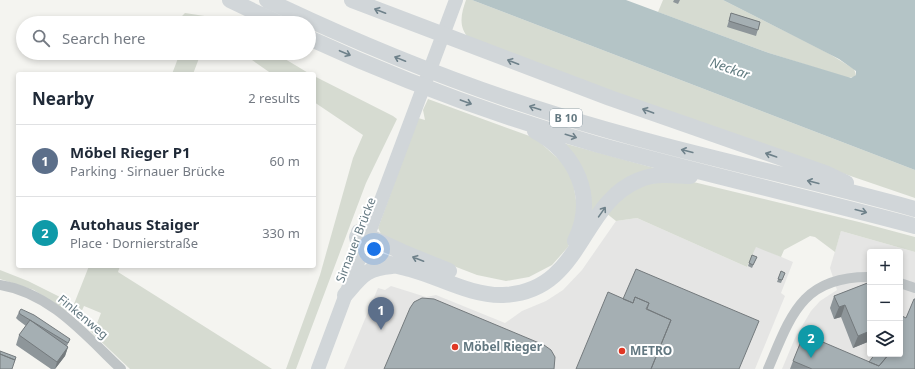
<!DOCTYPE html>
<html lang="en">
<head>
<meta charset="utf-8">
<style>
	:root { --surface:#fff; --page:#f6f6f7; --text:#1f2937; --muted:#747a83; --line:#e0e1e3; --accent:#b45309 }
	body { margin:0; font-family:"Noto Sans",sans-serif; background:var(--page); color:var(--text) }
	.controls { position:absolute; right:12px; bottom:12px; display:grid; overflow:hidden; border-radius:4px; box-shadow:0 2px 6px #0003 }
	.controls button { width:36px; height:36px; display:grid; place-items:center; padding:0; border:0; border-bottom:1px solid var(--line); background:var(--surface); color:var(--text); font:20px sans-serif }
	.you { position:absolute; left:374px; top:249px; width:14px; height:14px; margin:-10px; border:3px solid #fff; border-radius:50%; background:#1a73e8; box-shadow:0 0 0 6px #1a73e833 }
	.badge { display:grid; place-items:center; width:26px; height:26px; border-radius:50%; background:var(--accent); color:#fff; font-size:13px; font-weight:700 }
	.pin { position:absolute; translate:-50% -33px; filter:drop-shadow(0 1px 2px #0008) }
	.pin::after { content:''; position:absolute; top:21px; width:14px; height:12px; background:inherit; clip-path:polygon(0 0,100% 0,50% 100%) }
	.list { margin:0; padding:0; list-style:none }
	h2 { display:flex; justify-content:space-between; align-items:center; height:52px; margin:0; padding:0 16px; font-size:17px }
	h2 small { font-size:13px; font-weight:400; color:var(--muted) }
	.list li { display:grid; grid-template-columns:26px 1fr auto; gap:12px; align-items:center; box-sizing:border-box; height:72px; padding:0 16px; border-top:1px solid var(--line) }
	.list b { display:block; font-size:15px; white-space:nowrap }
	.list p { margin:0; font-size:13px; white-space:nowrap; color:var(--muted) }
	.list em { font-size:13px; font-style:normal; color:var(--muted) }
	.icon { flex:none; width:22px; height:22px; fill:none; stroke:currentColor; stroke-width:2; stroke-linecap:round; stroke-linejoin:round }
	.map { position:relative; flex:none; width:915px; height:369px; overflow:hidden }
	.search { position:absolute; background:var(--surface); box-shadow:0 2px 6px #0003; left:16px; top:16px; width:300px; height:44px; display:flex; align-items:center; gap:10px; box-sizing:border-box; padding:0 14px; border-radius:22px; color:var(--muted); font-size:15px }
	.panel { position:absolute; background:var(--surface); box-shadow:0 2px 6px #0003; left:16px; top:72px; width:300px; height:196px; border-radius:4px }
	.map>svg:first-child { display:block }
</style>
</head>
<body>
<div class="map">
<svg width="915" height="369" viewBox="0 0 915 369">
	<rect width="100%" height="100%" fill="#f4f4f0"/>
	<!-- built -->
	<path fill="#e5e5e4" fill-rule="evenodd" d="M637,218L747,267L756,246L793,262L781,293L785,296L755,369H344L378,288L385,290L391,286L426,297L436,295L505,323L522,311L546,301L563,290L582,270L616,221Z
		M841,231L915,252V369H782L795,338L811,311L820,301L837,290L830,268ZM870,252H900V354H870Z"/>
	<!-- green -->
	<path fill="#d6dbd1" d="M466,0H472L915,170V198L690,121L469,38C458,27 461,14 466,0Z
		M663,0H723L828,53L854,69L856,75L854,77L848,78L769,53L658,12Z
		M185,13L211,17L227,23H186L180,18Z
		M180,53H201L193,74H172Z
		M242,53H275L310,74H272Z
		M314,76L393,116L397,119L366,183L296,369H286L320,275L353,158L363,135L314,102Z
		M428,99L535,138L571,170L579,218L568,247L552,265L529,277L506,281L477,275L407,248L381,234L378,228L418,118L425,120L423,110Z
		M563,143L658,169L586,229Z
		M681,179L859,222L915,237V252L841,231L835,252L815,237L810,236L784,250L781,257L756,247L747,267L637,218L616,221L606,213L637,186Z
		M89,266H120L118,272L272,369H130L90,331L91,328L96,326L101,313L84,306L79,317H75L34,290L0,279V270L28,281L74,304Z"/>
	<!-- water -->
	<path fill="#b4c4c6" d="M472,0H626L769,53L851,78L856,75V71L839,59L723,0H915V170Z"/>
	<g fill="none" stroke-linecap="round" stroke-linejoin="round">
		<!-- minor -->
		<path stroke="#bfc4c6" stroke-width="10" d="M900,283L915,288
			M0,285C51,293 86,336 121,369
			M768,369C791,315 802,276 870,277"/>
		<!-- secondary -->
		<path stroke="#d1d6d9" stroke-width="14" d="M318,369L456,0"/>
		<!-- trunk -->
		<path stroke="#d1d6d9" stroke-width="16" d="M230,0L278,23
			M267,0C361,45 457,84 557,115C675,152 796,176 915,209
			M352,0L610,98L825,173L846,183
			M309,38C402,81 500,117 599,145C704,174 810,198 915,226
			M535,131C576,153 597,197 575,241
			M359,232L407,254L449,271
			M357,237C361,262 390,263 410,269C440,277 471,296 503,295C583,292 579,204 639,180C655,173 672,175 690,176
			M345,295C361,277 365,268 392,266"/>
	</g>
	<!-- wall -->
	<path fill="#8e969a" d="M674,0H680L678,4L673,2Z
		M731,13L760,22L756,36L727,27Z
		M752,255L757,257L752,268L748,266Z
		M781,271L785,273L781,283L777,282Z
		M870,282V341L853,348L841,317L834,319L830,308L834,296Z
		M19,312L70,339L67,346L68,347L65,356L55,369H51L16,345L19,335L26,326L18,320L16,318Z
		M793,361L869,362L915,369H790Z"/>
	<!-- shaded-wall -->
	<path fill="#747a7d" d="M845,305L841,317L834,319L839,307Z
		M870,331V341L853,348L858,336Z
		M68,347L65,356L55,369L57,362Z"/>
	<!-- building -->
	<path fill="#a5afb3" stroke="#747a7d" d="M731,13L760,22L758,30L729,21Z
		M752,255L757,257L753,265L749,263Z
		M636,269L759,321L739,369H651L671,320L647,309L649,303L635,297L633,303L623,299Z
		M781,271L785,273L782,280L778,279Z
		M870,282V331L858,336L845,305L839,307L834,296Z
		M608,292L633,303L635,297L649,303L646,309L671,320L651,369H576Z
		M422,298L434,299L544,345L551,350L555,357L554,369H384L410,308L414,302Z
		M914,299H915V369H812L793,361L804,334L879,366L889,354H900V315L906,318Z
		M21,309L34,315L70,339L68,343L30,320L20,314L19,312Z
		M30,320L68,347L57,362L19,335Z
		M0,351L16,357L15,360L0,354Z
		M0,354L15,360L12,369H0Z
		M875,354H889L879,366L869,362Z"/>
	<!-- one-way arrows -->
	<defs><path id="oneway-shaft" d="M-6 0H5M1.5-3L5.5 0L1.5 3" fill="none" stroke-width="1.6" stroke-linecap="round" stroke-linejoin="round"/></defs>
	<g stroke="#6e818a">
		<use href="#oneway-shaft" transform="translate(380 11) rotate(-159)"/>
		<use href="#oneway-shaft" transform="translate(345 53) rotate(23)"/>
		<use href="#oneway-shaft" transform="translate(400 59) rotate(-158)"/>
		<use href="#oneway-shaft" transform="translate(513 62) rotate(-159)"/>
		<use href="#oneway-shaft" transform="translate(466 102) rotate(20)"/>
		<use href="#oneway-shaft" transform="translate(535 108) rotate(-162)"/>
		<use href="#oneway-shaft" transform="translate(648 111) rotate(-160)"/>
		<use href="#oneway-shaft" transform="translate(571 136) rotate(17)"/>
		<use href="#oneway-shaft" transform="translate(687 151) rotate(-166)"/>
		<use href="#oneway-shaft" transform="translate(771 155) rotate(-161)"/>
		<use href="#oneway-shaft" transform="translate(813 182) rotate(-166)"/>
		<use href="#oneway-shaft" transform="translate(861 211) rotate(15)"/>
		<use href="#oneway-shaft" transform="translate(602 212) rotate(-55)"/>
		<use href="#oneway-shaft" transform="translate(418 259) rotate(-159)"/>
	</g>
	<!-- markers -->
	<g fill="#e03724" stroke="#fff" stroke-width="1.5">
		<circle cx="455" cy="347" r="4"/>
		<circle cx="622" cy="351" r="4"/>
	</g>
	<g text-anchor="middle" stroke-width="4" stroke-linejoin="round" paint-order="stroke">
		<!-- shield labels -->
		<rect fill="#fff" stroke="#92a0a7" stroke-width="1" x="550" y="109" width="32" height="18" rx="3"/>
		<g font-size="11" font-weight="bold" fill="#637881">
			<text x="566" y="122">B 10</text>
		</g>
		<!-- street labels -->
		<g font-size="12" fill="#637881" stroke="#fff">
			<text transform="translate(356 240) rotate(-69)" y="4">Sirnauer Brücke</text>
			<text transform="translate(83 317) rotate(40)" y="4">Finkenweg</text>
		</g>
		<!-- poi labels -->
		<g font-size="12" font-weight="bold" fill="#637881" stroke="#fff" text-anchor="start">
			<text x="463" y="351">Möbel Rieger</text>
			<text x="630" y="355">METRO</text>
		</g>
		<!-- water labels -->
		<g font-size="13" font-style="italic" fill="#5f7a7f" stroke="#fff">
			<text transform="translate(730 68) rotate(19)" y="5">Neckar</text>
		</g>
	</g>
</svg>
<div class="controls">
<button>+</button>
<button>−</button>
<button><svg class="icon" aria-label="layers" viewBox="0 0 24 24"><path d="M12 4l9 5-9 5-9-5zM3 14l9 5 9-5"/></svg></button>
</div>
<div class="you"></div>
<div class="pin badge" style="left:381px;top:330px;background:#5c6f8a">1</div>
<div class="pin badge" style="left:811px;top:358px;background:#0f9aa8">2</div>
<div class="search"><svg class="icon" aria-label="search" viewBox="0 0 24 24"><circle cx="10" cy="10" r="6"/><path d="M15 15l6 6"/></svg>Search here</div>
<section class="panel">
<h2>Nearby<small>2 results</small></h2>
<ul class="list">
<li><span class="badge" style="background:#5c6f8a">1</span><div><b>Möbel Rieger P1</b><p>Parking · Sirnauer Brücke</p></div><em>60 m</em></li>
<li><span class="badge" style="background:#0f9aa8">2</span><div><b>Autohaus Staiger</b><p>Place · Dornierstraße</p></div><em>330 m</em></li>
</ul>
</section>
</div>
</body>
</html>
